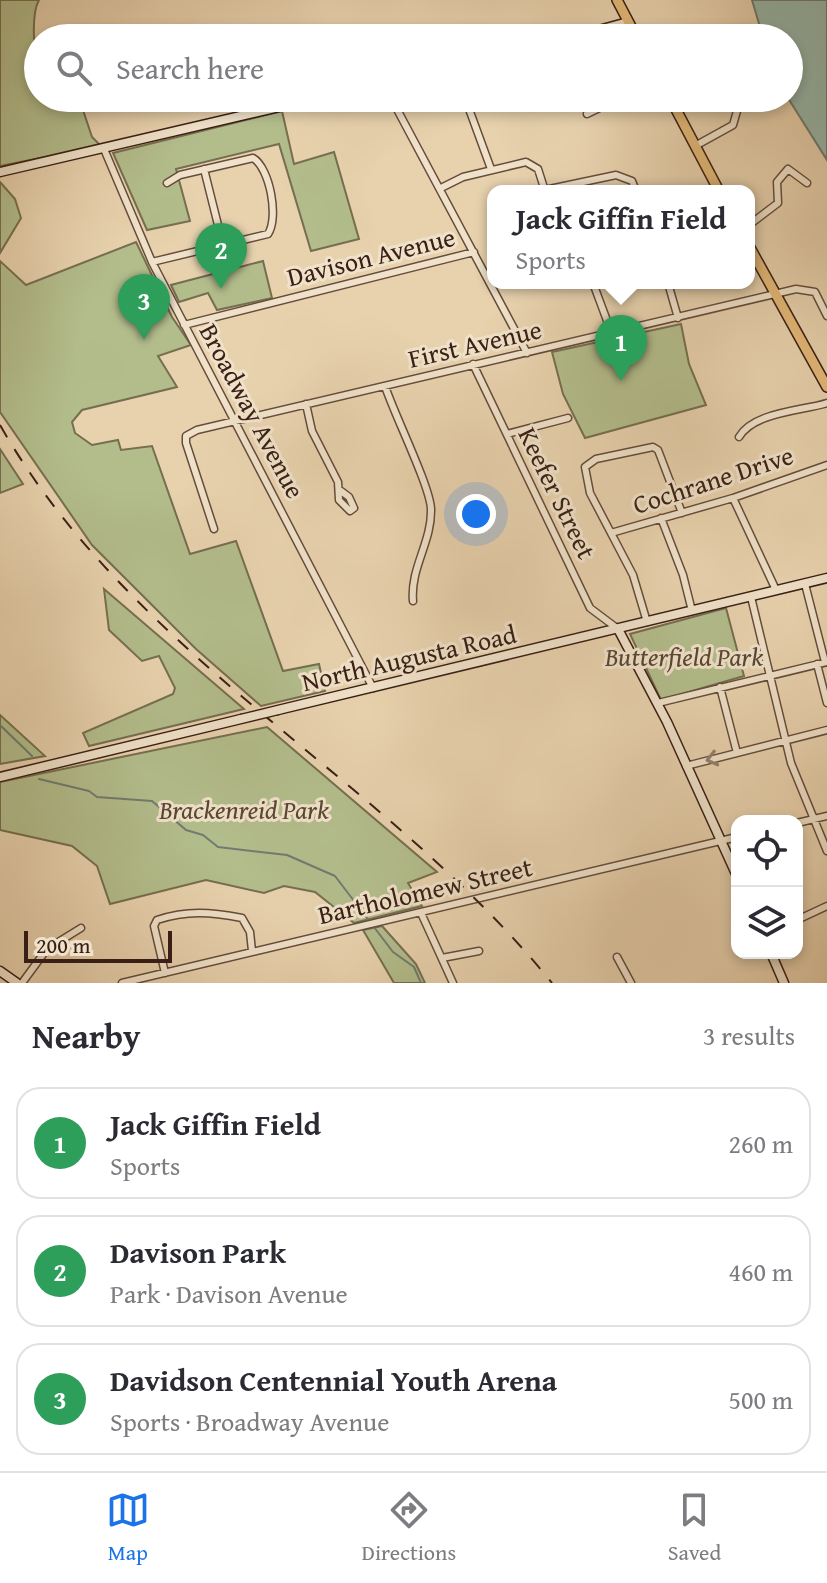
<!DOCTYPE html>
<html lang="en">
<head>
<meta charset="utf-8">
<style>
	:root { --surface:#fff; --page:#f2f2f3; --text:#2b2b33; --muted:#7c7c81; --line:#e1e1e2; --accent:#1a73e8 }
	body { margin:0; font-family:"Gentium Book Plus",serif; background:var(--page); color:var(--text) }
	.controls { position:absolute; right:24px; bottom:24px; display:grid; overflow:hidden; border-radius:16px; box-shadow:0 4px 12px #0003 }
	.controls button { width:72px; height:72px; display:grid; place-items:center; padding:0; border:0; border-bottom:2px solid var(--line); background:var(--surface); color:var(--text); font:40px sans-serif }
	.scale { position:absolute; left:24px; bottom:20px; width:148px; box-sizing:border-box; padding-left:8px; border:4px solid #391f15; border-top:0; font-size:22px; line-height:28px; white-space:nowrap; color:#391f15; -webkit-text-stroke:6px #f0e2ca; paint-order:stroke }
	.you { position:absolute; left:476px; top:514px; width:28px; height:28px; margin:-20px; border:6px solid #fff; border-radius:50%; background:#1a73e8; box-shadow:0 0 0 12px #1a73e833 }
	.badge { display:grid; place-items:center; width:52px; height:52px; border-radius:50%; background:var(--accent); color:#fff; font-size:26px; font-weight:700 }
	.pin { position:absolute; translate:-50% -66px; filter:drop-shadow(0 2px 4px #0008) }
	.pin::after { content:''; position:absolute; top:42px; width:28px; height:24px; background:inherit; clip-path:polygon(0 0,100% 0,50% 100%) }
	.popup { position:absolute; left:487px; top:185px; width:268px; height:104px; box-sizing:border-box; display:grid; place-content:center; border-radius:16px; background:var(--surface); filter:drop-shadow(0 2px 6px #0005); font-size:26px; white-space:nowrap; color:var(--muted) }
	.popup b { font-size:30px; color:var(--text) }
	.popup::after { content:''; position:absolute; left:50%; top:100%; margin-left:-16px; border:16px solid transparent; border-top-color:var(--surface) }
	.list { margin:0; padding:0; list-style:none }
	h2 { display:flex; justify-content:space-between; align-items:center; height:104px; margin:0; padding:0 32px; font-size:34px }
	h2 small { font-size:26px; font-weight:400; color:var(--muted) }
	.list li { display:grid; grid-template-columns:52px 1fr auto; gap:24px; align-items:center; box-sizing:border-box; height:112px; margin:0 16px 16px; padding:0 16px; border:2px solid var(--line); border-radius:24px }
	.list b { display:block; font-size:30px; white-space:nowrap }
	.list p { margin:0; font-size:26px; white-space:nowrap; color:var(--muted) }
	.list em { font-size:26px; font-style:normal; color:var(--muted) }
	.icon { flex:none; width:44px; height:44px; fill:none; stroke:currentColor; stroke-width:2; stroke-linecap:round; stroke-linejoin:round }
	.map { position:relative; flex:none; width:827px; height:983px; overflow:hidden }
	.search { position:absolute; background:var(--surface); box-shadow:0 4px 12px #0003; left:24px; right:24px; top:24px; height:88px; display:flex; align-items:center; gap:20px; box-sizing:border-box; padding:0 28px; border-radius:44px; color:var(--muted); font-size:30px }
	.sheet { height:488px; background:var(--surface) }
	nav { display:flex; justify-content:space-around; align-items:center; box-sizing:border-box; height:112px; border-top:2px solid var(--line); background:var(--surface); font-size:22px; color:var(--muted) }
	nav a { display:grid; justify-items:center; gap:4px }
	nav .on { color:var(--accent) }
	.map>svg:first-child { display:block }
</style>
</head>
<body>
<div class="map">
<svg width="827" height="983" viewBox="0 0 827 983">
	<rect width="100%" height="100%" fill="#e8d2ae"/>
	<filter id="stains"><feTurbulence type="fractalNoise" baseFrequency=".0025" numOctaves="4"/><feColorMatrix values="0 0 0 0 .2 0 0 0 0 .09 0 0 0 0 .02 0 0 0 .5 -.17"/></filter>
	<radialGradient id="worn" r=".72"><stop offset=".6" stop-color="#630" stop-opacity="0"/><stop offset="1" stop-color="#630" stop-opacity=".3"/></radialGradient>
	<!-- green -->
	<path fill="#b3bd8c" stroke="#766e50" stroke-width="2" d="M0,0H39C28,19 38,71 38,98H79L92,137L101,146L0,166Z
		M282,111L294,164L334,152L359,239L311,251L279,144L176,169L190,221L147,230L113,153Z
		M0,182L15,199L21,218L0,253Z
		M136,242L172,317L191,345L158,356L177,387L82,410L72,422L75,433L92,445L118,440L121,450L152,446L190,554L236,541L283,671L319,664L325,691L261,706L196,649L92,545L0,412V261L26,285Z
		M263,261L272,298L217,310L208,293L179,302L171,285Z
		M681,324L689,364L706,405L585,438L563,394L552,352Z
		M0,449L23,484L0,493Z
		M104,589L244,709L89,746L83,733L173,694L175,688L159,656L142,661L109,630Z
		M726,608L744,676L661,700L630,634Z
		M0,715L45,756L0,764Z
		M267,727L437,872L408,883L422,906L354,923L315,892L284,886L264,893L206,880L110,904L97,866L72,846L0,830V782Z
		M382,926L416,964L425,983H394L363,930Z"/>
	<!-- water -->
	<path fill="#97b8ac" stroke="#717b70" stroke-width="2" d="M752,0H827V160L788,98L789,38H768L765,28L760,27Z"/>
	<g fill="none" stroke-linecap="round" stroke-linejoin="round">
		<!-- stream -->
		<path stroke="#717b70" stroke-width="2" d="M0,725L32,756
			M39,779L89,791L97,797L152,801L186,830L203,835L218,847L287,855L335,876L393,952L414,967L421,983"/>
		<!-- street casing -->
		<g stroke="#654c3b" stroke-width="9">
			<path id="street" d="M391,98L527,353
				M465,98L491,169
				M587,114L620,98
				M695,146L733,125L737,111L731,98
				M104,149L152,262L373,688
				M204,169L223,245
				M441,188L463,177L526,162L538,169L545,191
				M545,190L616,175L632,181L636,191
				M749,225L778,203L777,182L788,169L807,183
				M152,262L268,234C279,218 270,168 253,158L180,175L167,183
				M593,283L612,334
				M668,283L678,318
				M184,325L474,252
				M473,364L590,608L618,629
				M385,386C394,414 430,486 431,509C432,542 410,568 413,601
				M306,404L312,431L338,482L339,500L350,511L354,508L349,497L341,491
				M507,434L568,418
				M739,437C754,412 801,411 827,403
				M733,498L776,590
				M661,518L683,575L692,611
				M214,529L186,443V436L197,430L796,289L815,292L827,316
				M611,533L733,498L827,465
				M805,584L825,662
				M751,597L791,763L827,851
				M647,622L633,575L590,493L585,467L596,459L653,447L658,450L682,513
				M817,664L827,703
				M720,687L737,753
				M658,703L827,662
				M686,766L827,730
				M797,823L827,816
				M421,913L453,983
				M797,920L827,906
				M617,957L631,983
				M442,958L479,951
				M165,973L154,926L157,920C187,910 211,912 242,918L250,932L252,951
				M22,983L47,949L81,928
				M122,983L737,837"/>
		</g>
		<!-- secondary casing -->
		<g stroke="#391f15" stroke-width="11">
			<path id="secondary" d="M569,38L628,22
				M0,172L318,98
				M618,629L667,722L737,876
				M278,710L827,578
				M0,777L241,719
				M771,953L784,983
				M0,971L17,983"/>
		</g>
		<!-- primary casing -->
		<g stroke="#391f15" stroke-width="12">
			<path id="primary" d="M617,0L637,38
				M670,98L719,191
				M749,246L827,387"/>
		</g>
		<!-- street -->
		<use href="#street" stroke="#f0e2ca" stroke-width="6"/>
		<!-- secondary -->
		<use href="#secondary" stroke="#f0e2ca" stroke-width="8"/>
		<!-- primary -->
		<use href="#primary" stroke="#e4b977" stroke-width="9"/>
		<!-- rail -->
		<path stroke="#391f15" stroke-width="2" stroke-dasharray="14 14" stroke-linecap="butt" d="M0,425C134,660 385,777 552,983"/>
		<!-- secondary-bridge casing -->
		<g stroke="#391f15" stroke-width="11" stroke-linecap="butt">
			<path id="secondary-bridge" d="M241,719L278,710"/>
		</g>
		<!-- secondary-bridge -->
		<use href="#secondary-bridge" stroke="#f0e2ca" stroke-width="8"/>
	</g>
	<!-- one-way arrows -->
	<defs><path id="oneway-chevron" d="M-2-3.5L2.5 0L-2 3.5" fill="none" stroke-width="1.6" stroke-linecap="round" stroke-linejoin="round" transform="scale(2)"/></defs>
	<use stroke="#948070" href="#oneway-chevron" transform="translate(712 759) rotate(166)"/>
	<g text-anchor="middle" stroke-width="6" stroke-linejoin="round" paint-order="stroke">
		<!-- street labels -->
		<g font-size="26" fill="#391f15" stroke="#f0e2ca">
			<text transform="translate(371 257) rotate(-14)" y="9">Davison Avenue</text>
			<text transform="translate(475 344) rotate(-13)" y="9">First Avenue</text>
			<text transform="translate(252 411) rotate(62)" y="9">Broadway Avenue</text>
			<text transform="translate(713 480) rotate(-18)" y="9">Cochrane Drive</text>
			<text transform="translate(557 493) rotate(64)" y="9">Keefer Street</text>
			<text transform="translate(409 658) rotate(-13)" y="9">North Augusta Road</text>
			<text transform="translate(425 891) rotate(-13)" y="9">Bartholomew Street</text>
		</g>
		<!-- park labels -->
		<g font-size="26" font-style="italic" fill="#584633" stroke="#f0e2ca">
			<text x="684" y="666">Butterfield Park</text>
			<text x="244" y="819">Brackenreid Park</text>
		</g>
	</g>
	<rect width="100%" height="100%" filter="url(#stains)"/>
	<rect width="100%" height="100%" fill="url(#worn)"/>
</svg>
<div class="controls">
<button><svg class="icon" aria-label="locate" viewBox="0 0 24 24"><circle cx="12" cy="12" r="6"/><path d="M12 2v4M12 18v4M2 12h4M18 12h4"/></svg></button>
<button><svg class="icon" aria-label="layers" viewBox="0 0 24 24"><path d="M12 4l9 5-9 5-9-5zM3 14l9 5 9-5"/></svg></button>
</div>
<div class="scale">200 m</div>
<div class="you"></div>
<div class="pin badge" style="left:621px;top:381px;background:#2e9e5b">1</div>
<div class="popup"><b>Jack Giffin Field</b>Sports</div>
<div class="pin badge" style="left:221px;top:289px;background:#2e9e5b">2</div>
<div class="pin badge" style="left:144px;top:340px;background:#2e9e5b">3</div>
<div class="search"><svg class="icon" aria-label="search" viewBox="0 0 24 24"><circle cx="10" cy="10" r="6"/><path d="M15 15l6 6"/></svg>Search here</div>
</div>
<section class="sheet">
<h2>Nearby<small>3 results</small></h2>
<ul class="list">
<li><span class="badge" style="background:#2e9e5b">1</span><div><b>Jack Giffin Field</b><p>Sports</p></div><em>260 m</em></li>
<li><span class="badge" style="background:#2e9e5b">2</span><div><b>Davison Park</b><p>Park · Davison Avenue</p></div><em>460 m</em></li>
<li><span class="badge" style="background:#2e9e5b">3</span><div><b>Davidson Centennial Youth Arena</b><p>Sports · Broadway Avenue</p></div><em>500 m</em></li>
</ul>
</section>
<nav>
<a class="on"><svg class="icon" aria-label="map" viewBox="0 0 24 24"><path d="M3 6l6-2 6 2 6-2v14l-6 2-6-2-6 2zM9 4v14M15 6v14"/></svg>Map</a>
<a><svg class="icon" aria-label="directions" viewBox="0 0 24 24"><path d="M12 3l9 9-9 9-9-9zM9 14v-3h6M13 9l2 2-2 2"/></svg>Directions</a>
<a><svg class="icon" aria-label="saved" viewBox="0 0 24 24"><path d="M7 4h10v16l-5-4-5 4z"/></svg>Saved</a>
</nav>
</body>
</html>
